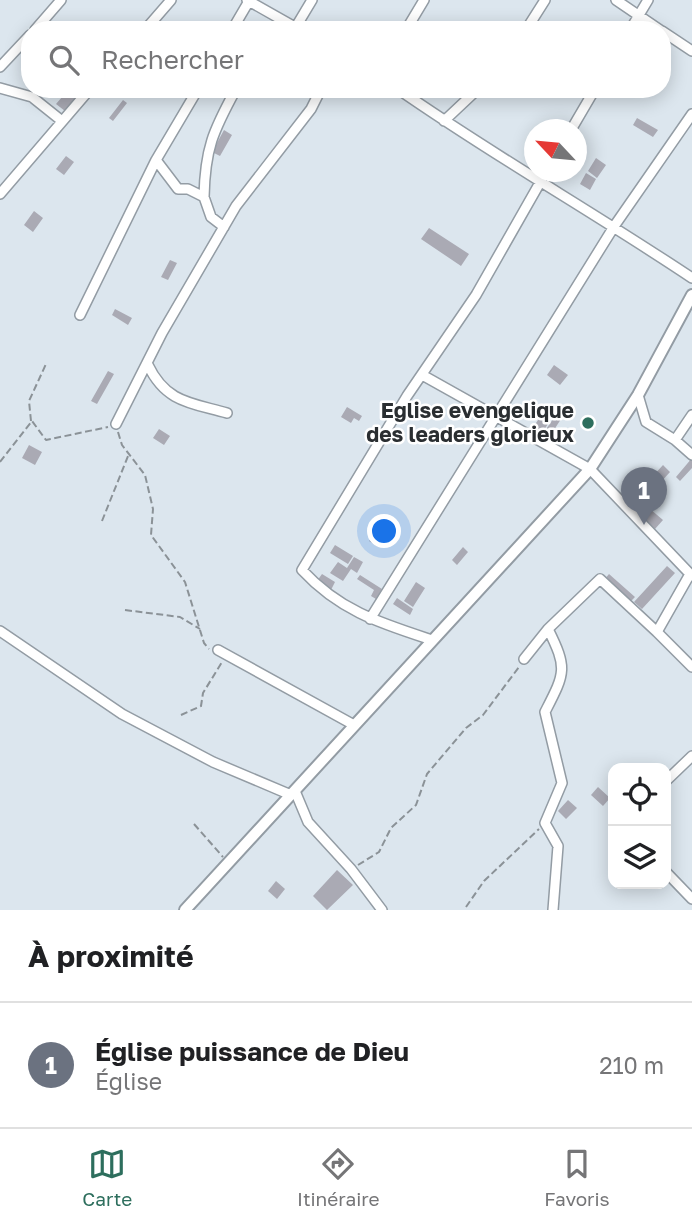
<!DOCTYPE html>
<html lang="fr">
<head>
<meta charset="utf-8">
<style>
	:root { --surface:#fff; --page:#f6f6f6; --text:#202124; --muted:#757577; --line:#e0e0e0; --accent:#2d6e5d }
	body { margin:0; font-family:"Golos Text",sans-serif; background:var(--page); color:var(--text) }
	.controls { position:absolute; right:21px; bottom:21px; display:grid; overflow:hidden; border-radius:14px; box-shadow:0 4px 18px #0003 }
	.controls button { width:63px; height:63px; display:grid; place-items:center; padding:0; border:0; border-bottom:2px solid var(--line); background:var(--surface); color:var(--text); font:35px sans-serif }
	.compass { position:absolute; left:524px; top:119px; width:63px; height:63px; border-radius:50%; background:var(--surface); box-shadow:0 4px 18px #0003; rotate:296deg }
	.you { position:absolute; left:385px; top:532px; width:24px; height:24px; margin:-18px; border:5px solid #fff; border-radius:50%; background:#1a73e8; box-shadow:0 0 0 10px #1a73e833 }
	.badge { display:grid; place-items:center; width:46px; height:46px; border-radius:50%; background:var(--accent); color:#fff; font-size:23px; font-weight:700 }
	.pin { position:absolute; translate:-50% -58px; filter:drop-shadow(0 2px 4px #0008) }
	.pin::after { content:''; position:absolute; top:37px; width:24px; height:21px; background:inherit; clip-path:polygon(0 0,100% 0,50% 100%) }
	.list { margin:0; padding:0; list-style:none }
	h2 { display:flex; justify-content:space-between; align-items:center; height:91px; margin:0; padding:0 28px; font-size:30px }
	h2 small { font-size:23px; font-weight:400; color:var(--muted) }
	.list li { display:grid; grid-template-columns:46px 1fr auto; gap:21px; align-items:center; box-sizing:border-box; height:126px; padding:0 28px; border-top:2px solid var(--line) }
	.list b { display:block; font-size:26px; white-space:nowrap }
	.list p { margin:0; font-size:23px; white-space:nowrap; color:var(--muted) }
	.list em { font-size:23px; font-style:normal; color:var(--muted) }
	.icon { flex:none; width:38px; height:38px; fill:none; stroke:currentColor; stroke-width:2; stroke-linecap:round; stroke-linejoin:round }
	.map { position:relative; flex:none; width:692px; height:910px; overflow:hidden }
	.search { position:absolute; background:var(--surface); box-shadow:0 4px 18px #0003; left:21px; right:21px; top:21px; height:77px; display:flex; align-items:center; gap:18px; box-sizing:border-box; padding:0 24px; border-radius:28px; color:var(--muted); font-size:26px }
	.sheet { height:217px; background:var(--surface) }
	nav { display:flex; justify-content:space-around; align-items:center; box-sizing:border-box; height:98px; border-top:2px solid var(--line); background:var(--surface); font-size:19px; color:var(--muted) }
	nav a { display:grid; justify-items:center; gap:4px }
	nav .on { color:var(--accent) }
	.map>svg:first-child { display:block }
</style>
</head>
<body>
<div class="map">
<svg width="692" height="910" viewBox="0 0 692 910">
	<rect width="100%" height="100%" fill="#dce6ee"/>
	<!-- building -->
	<path fill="#aaaab4" d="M69,89L82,92L65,111L56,104Z
		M123,100L127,103L113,121L109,118Z
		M637,118L658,130L653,137L633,125Z
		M224,130L232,135L220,156L212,152Z
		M66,156L74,162L64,175L56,169Z
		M596,158L606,165L597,178L588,171Z
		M586,173L596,179L590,190L580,184Z
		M34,211L43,218L33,232L24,225Z
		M429,228L469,254L461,266L421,239Z
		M170,260L177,263L168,280L161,277Z
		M115,309L132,318L128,325L112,315Z
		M554,365L568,375L560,385L547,375Z
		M108,371L114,374L97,404L91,401Z
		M347,407L362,416L359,421L354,418L351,423L341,417Z
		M544,411L552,417L543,432L534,426Z
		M558,412L563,416L550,436L544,432Z
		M159,429L170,436L164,445L153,438Z
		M29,445L42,452L35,465L22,458Z
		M692,458V468L680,481L676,477Z
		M663,465L670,472L660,483L653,476Z
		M636,473L645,489L638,493L629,477Z
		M650,509L663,520L655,529L642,518Z
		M379,527L387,533L378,547L369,541Z
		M335,545L353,556L348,564L330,553Z
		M463,547L468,552L457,565L452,560Z
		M354,557L363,562L357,573L351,569L343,581L330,573L338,562L347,568Z
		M667,566L675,573L642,609L634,602Z
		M322,574L335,582L331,590L317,581Z
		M609,574L635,597L630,602L604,580Z
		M360,575L382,589L376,599L371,596L374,590L357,579Z
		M416,582L425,588L413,607L404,601Z
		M397,598L413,609L410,615L393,604Z
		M598,787L610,798L603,806L591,795Z
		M568,800L577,808L566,819L558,811Z
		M337,870L353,885L327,910L313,896Z
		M276,881L285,889L277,899L268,891Z"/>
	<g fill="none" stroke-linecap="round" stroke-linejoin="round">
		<!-- minor casing -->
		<g stroke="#939ca4" stroke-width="12">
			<path id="minor" d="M247,0L300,30
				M616,0L660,30
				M35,30L61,0
				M145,30L171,0
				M232,30L249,1
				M294,30L312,0
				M406,30L424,0
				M526,30L545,0
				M630,30L648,0
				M662,31L692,51
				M0,67L30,35
				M0,88L32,97L62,121
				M398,89C494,156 595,213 692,278
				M444,121L478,89
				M571,130L595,89
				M156,160L178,189H188L204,197L211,217L224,227
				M0,194L90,89
				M204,197C205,149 213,131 236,89
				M80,315L156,160L198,89
				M148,365C166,403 192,403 227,413
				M424,376L590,469L692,576
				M638,395L646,422L675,440L692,455
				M116,424L162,333L236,206L311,109L321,89
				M675,440L692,415
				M690,574L657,632L692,667
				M370,619L615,225L692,114
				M548,629C568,669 565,673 545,712L562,783L545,823L558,846L553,910
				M0,631L122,714L213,762L291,795
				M432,640C380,623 340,611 302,570L407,396L476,295L546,172
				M218,650L354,725
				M524,659L548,629L600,579L657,632
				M666,781L692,756
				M295,791L308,822L351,869L382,910
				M666,872L692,899"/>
		</g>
		<!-- tertiary casing -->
		<g stroke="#939ca4" stroke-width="14">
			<path id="tertiary" d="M185,910L590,469L638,395L692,295"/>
		</g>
		<!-- path -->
		<path stroke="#8b9297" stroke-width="2" stroke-dasharray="7 3.5" stroke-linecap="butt" d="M31,421L29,401L46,364
			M118,432L122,445L145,475L153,509L151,535L185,582L204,643L209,649
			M0,462L32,421L46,440L108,427
			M102,521L128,456
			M125,610L180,617L200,629
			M181,715L201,706L203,693L222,662
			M194,824L223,857
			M358,865L379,852L391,828L416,805L427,774L466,728L483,715L519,667
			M466,907L484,881L539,829"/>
		<!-- minor -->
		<use href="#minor" stroke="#fff" stroke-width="9"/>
		<!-- tertiary -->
		<use href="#tertiary" stroke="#fff" stroke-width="10"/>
	</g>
	<!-- markers -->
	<circle fill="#2d6e5d" stroke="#fff" stroke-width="2.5" cx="588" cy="423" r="7"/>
	<g text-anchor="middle" stroke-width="5" stroke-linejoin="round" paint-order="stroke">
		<!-- poi labels -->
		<g font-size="21" font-weight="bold" fill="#2a2e31" stroke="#fff" text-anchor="end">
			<text x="574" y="418">Eglise evengelique<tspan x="574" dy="24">des leaders glorieux</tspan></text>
		</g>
	</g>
</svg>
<div class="controls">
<button><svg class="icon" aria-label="locate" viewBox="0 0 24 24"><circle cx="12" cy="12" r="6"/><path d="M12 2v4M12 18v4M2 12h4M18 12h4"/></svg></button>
<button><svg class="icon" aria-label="layers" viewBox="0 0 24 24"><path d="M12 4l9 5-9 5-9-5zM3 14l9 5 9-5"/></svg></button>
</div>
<svg class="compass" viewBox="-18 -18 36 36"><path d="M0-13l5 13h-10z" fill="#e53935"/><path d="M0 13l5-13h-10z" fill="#757577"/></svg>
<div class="you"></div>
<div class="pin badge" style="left:644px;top:525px;background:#6b7280">1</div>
<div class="search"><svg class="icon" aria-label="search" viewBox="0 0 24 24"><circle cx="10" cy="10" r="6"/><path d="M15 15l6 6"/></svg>Rechercher</div>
</div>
<section class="sheet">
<h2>À proximité<small></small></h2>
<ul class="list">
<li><span class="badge" style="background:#6b7280">1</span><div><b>Église puissance de Dieu</b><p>Église</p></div><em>210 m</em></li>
</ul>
</section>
<nav>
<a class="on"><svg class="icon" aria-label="map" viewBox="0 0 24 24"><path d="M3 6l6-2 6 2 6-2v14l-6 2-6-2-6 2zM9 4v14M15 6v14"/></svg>Carte</a>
<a><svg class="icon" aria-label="directions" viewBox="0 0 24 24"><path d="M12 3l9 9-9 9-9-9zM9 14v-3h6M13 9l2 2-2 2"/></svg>Itinéraire</a>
<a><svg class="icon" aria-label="saved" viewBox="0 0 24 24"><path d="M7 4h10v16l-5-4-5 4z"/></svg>Favoris</a>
</nav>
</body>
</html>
